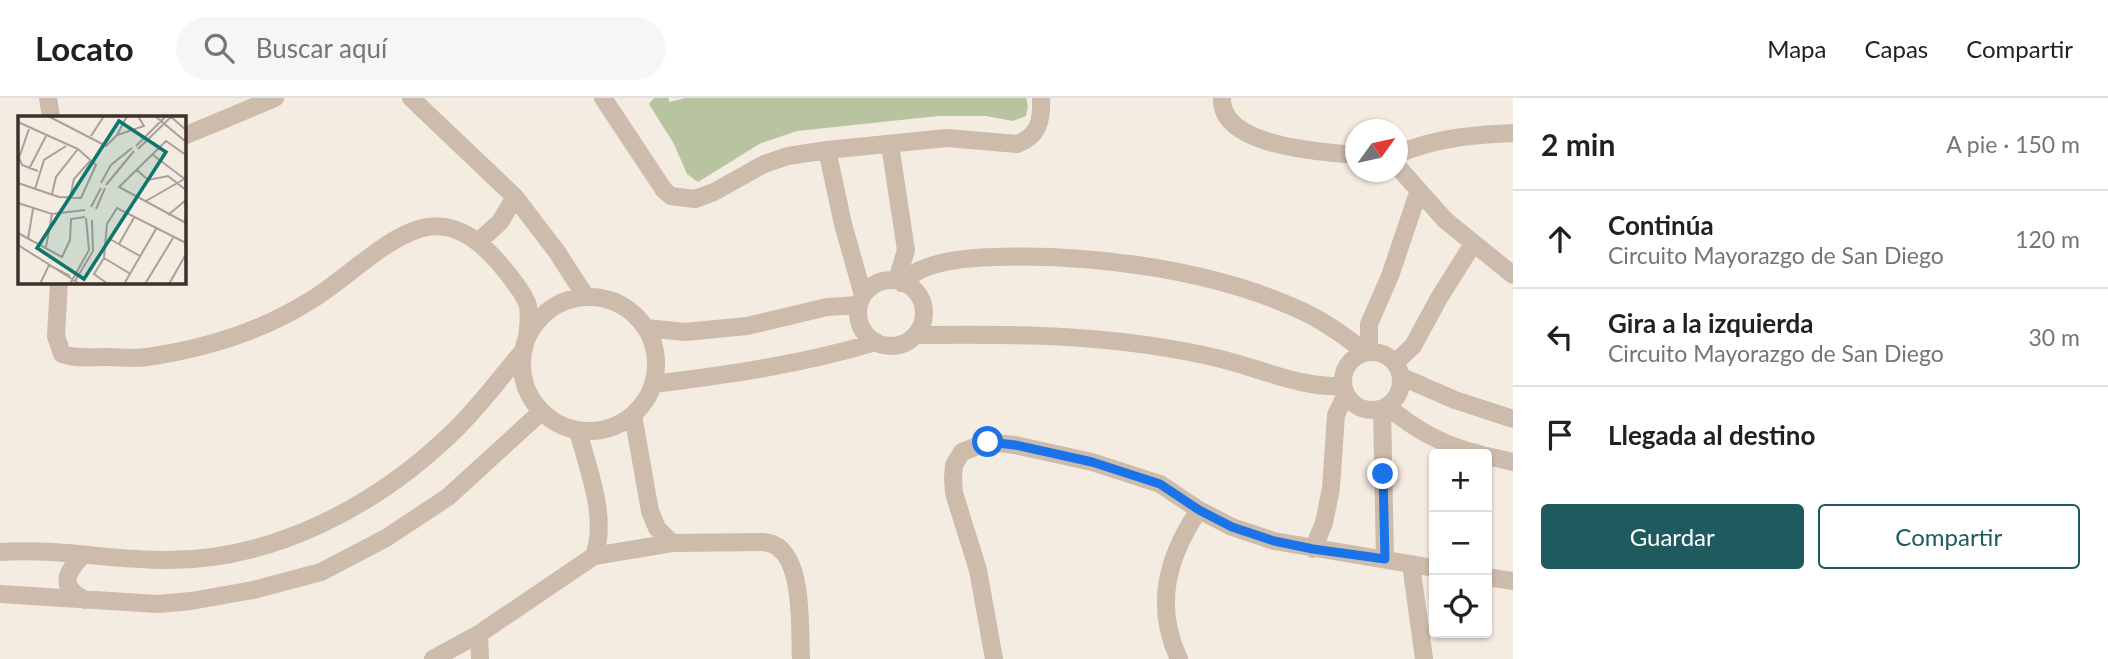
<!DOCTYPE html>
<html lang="es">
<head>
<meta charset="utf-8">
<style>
	:root { --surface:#fff; --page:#f6f6f6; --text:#202124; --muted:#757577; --line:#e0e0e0; --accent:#1f5a5e }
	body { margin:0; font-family:Lato,sans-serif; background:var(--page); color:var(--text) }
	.controls { position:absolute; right:21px; bottom:21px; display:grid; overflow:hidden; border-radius:7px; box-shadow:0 2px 5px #0004 }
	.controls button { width:63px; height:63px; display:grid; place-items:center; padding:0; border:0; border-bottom:2px solid var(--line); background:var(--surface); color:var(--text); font:35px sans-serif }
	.compass { position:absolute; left:1345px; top:21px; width:63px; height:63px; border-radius:50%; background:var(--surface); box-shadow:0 2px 5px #0004; rotate:57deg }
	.stop { position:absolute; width:21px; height:21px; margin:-16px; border:5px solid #1a73e8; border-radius:50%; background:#fff }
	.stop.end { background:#1a73e8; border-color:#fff; box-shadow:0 2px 7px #0008 }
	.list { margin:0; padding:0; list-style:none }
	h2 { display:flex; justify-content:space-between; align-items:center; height:91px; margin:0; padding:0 28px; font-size:30px }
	h2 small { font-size:23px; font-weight:400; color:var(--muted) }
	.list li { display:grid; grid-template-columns:46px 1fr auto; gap:21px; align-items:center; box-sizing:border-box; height:98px; padding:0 28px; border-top:2px solid var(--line) }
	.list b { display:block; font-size:26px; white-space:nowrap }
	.list p { margin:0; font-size:23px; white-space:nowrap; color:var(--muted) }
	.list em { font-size:23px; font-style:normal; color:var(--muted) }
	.actions { display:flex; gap:14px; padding:21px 28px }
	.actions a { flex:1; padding:16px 0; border:2px solid var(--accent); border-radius:7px; text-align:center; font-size:24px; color:var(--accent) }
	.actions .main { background:var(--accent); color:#fff }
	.icon { flex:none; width:38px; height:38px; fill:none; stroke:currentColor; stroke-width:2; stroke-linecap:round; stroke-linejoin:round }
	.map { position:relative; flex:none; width:1513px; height:561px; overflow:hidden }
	header { display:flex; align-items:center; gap:42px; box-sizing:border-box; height:98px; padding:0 35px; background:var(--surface); border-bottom:2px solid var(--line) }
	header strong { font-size:33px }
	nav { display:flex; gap:38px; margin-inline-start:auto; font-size:24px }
	.search { width:490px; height:63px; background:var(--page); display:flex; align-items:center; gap:18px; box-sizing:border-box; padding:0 24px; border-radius:38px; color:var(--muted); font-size:26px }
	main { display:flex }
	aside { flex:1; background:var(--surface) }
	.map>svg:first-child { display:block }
</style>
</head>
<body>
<header>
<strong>Locato</strong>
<div class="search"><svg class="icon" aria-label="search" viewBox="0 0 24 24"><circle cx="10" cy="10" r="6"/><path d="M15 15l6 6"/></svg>Buscar aquí</div>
<nav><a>Mapa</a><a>Capas</a><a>Compartir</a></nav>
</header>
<main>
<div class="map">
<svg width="1513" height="561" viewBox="0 0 1513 561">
	<rect width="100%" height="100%" fill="#f4ebe1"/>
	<!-- green -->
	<path fill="#b8c4a0" d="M654,0H668L670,4L685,0H1026L1028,8L1026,18L1013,23L986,18H938L797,33L761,45L698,84L687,76L674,46L649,6Z"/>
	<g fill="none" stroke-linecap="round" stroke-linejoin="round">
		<!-- minor -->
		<path stroke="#cdbbac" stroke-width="18" d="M48,0L51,19
			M411,0L515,99L557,154L586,199
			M603,0L664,92L671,98L695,101L714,94L764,66L788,58L827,52L947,40L1017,46C1039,38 1042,22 1041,0
			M1222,0C1220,49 1322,54 1356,57
			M184,38L275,0
			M890,47L906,152L897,182
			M827,52L843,126L863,197
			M1398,56C1435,40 1472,37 1513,35
			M1398,69L1445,122L1513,177
			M479,143L500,124L515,99
			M858 215a33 33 0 1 1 66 0a33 33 0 1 1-66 0Z
			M59,184L56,238L62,256C76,261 90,259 105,259C119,259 134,261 147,259C203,251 261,233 308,204C343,184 382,142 419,131C458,119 487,149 508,176C515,185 525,197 528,208C530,218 528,230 527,240
			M902,185C908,181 914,175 920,172C942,162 969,160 993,159C1090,155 1215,172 1302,213C1326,224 1345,238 1365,254
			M522 266a67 67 0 1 1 134 0a67 67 0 1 1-134 0Z
			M646,230L685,234L747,228L827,209L859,207
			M916,237C1000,236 1083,236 1166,250C1191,254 1216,259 1239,266C1273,276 1308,290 1343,288
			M1343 283a29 29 0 1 1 58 0a29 29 0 1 1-58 0Z
			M1369,254V226L1390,178L1418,95
			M1395,265L1413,248L1439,200L1473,146
			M1402,279L1455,302L1513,321
			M653,286C727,277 804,266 876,244
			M1388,309C1416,332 1444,348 1480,356
			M1382,311L1385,461
			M633,317L650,413L657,430L672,445
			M1487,358L1513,364
			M1313,451L1324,425L1331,390L1336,317L1346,296
			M0,454C55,450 110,462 165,462C273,463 377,408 454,333C479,309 500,280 523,253
			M83,457C66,475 58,488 85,502
			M594,458L672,445L763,444C806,446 799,530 801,561
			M1411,466L1424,561
			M1487,479L1513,483
			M0,496L158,506L191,503L253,492L321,474L386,440L448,399L541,314
			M479,536L480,561
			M433,561L479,536L594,458C608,420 588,371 578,333
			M994,561L978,472L954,395L953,380L954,367L962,354L988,344L1015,347L1092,364L1160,386L1199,412L1232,429L1274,443L1434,470
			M1179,561C1154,508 1167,459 1199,412"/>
	</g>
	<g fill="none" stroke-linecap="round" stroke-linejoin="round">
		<!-- route -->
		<path stroke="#1a73e8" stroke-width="9" d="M988,344L1015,347L1092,364L1160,386L1199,412L1232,429L1274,443L1313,451L1385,461L1383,376"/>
	</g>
	<!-- overview -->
	<g transform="translate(18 18)">
		<rect width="168" height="168" fill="#f4ebe1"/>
		<path fill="none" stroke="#aaa098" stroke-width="2" d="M30,0L88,30L99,19L126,10L120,0M137,0L168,26M152,0L168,14M0,6L60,33L78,49L63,82L41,81L0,67M11,13L1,42L4,49L20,55M99,19L109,0M73,20L86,0M118,30L148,0M120,33L154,0M135,39L168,64M168,39L148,25L101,71L168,107M11,53L28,20M119,54L130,64L150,60L168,74M83,67L93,49L114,32M88,69L116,35M17,73L26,44L48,30M34,78L38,61L60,33M52,82L56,63L73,44M128,85L168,62M0,87L34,98L67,94M73,91L83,72M78,93L87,72M150,99L168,84M0,117L44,141L52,124L53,103L67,101M90,122L122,140M10,123L15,93M101,128L117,100M0,129L62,168M28,131L34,98M86,142L111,157M57,165L75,135L74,104M22,168L31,149L52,160M52,168L71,134L68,102M90,168L76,158L86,142L89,108L99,92L168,127M106,168L138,113M127,168L155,122M151,168L168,138"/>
		<path fill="#0f766e" fill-opacity="0.15" stroke="#0f766e" stroke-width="3.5" d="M101,5L148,36L66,163L19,132Z"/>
		<rect width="168" height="168" fill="none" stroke="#3b302b" stroke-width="3.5"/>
	</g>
</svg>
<div class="controls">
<button>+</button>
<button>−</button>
<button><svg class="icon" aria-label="locate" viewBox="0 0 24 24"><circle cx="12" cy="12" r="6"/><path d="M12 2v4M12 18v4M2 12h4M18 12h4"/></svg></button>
</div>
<svg class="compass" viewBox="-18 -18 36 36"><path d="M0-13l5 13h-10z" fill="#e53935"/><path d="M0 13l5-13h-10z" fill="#757577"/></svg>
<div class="stop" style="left:988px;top:344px"></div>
<div class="stop end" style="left:1383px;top:376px"></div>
</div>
<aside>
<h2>2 min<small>A pie · 150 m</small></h2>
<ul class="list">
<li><svg class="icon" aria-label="ahead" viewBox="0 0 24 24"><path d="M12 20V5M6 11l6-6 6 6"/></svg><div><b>Continúa</b><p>Circuito Mayorazgo de San Diego</p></div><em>120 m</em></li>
<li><svg class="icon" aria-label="left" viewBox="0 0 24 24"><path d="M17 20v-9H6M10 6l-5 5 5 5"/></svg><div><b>Gira a la izquierda</b><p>Circuito Mayorazgo de San Diego</p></div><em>30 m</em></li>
<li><svg class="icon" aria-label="arrive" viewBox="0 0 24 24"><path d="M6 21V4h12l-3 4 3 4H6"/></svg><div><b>Llegada al destino</b></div></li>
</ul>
<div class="actions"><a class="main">Guardar</a><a>Compartir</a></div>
</aside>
</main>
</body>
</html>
